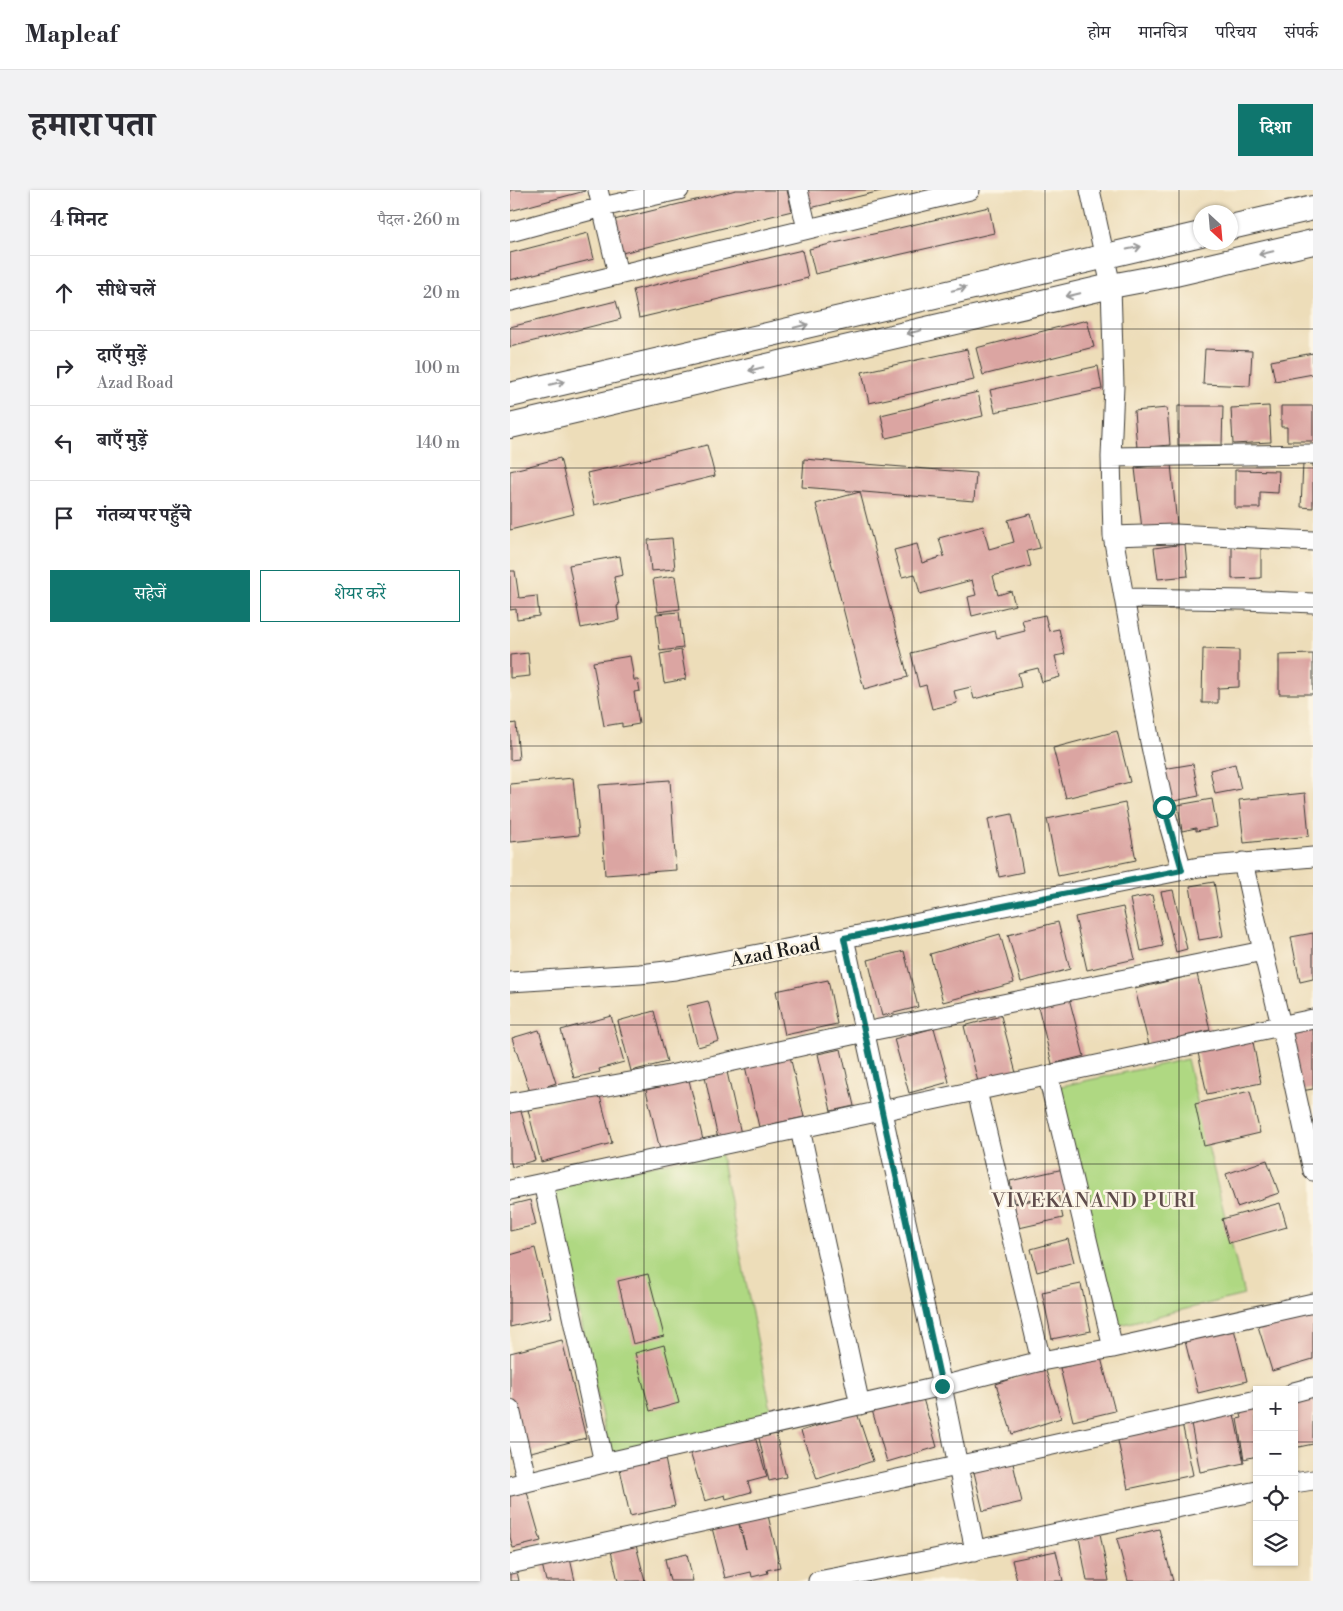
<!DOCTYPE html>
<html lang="hi">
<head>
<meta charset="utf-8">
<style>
	:root { --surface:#fff; --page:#f2f2f3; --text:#2b2b33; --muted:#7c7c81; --line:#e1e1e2; --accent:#0f766e }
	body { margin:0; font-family:"Libre Bodoni","Noto Serif Devanagari",serif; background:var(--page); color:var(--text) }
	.controls { position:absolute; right:15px; bottom:15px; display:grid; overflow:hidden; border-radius:0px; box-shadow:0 1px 4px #0004 }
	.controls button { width:45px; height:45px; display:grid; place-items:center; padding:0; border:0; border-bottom:1px solid var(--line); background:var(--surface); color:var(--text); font:25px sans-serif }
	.compass { position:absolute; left:683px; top:15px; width:45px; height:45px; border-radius:50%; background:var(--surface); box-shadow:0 1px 4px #0004; rotate:154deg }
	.stop { position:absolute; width:15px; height:15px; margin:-11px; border:4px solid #0f766e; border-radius:50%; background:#fff }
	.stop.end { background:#0f766e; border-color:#fff; box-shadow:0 1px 5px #0008 }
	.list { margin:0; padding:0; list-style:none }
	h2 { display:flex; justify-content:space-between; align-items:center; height:65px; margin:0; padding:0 20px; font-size:21px }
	h2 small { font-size:16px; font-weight:400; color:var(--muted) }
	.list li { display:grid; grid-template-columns:32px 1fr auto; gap:15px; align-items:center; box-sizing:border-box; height:75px; padding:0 20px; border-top:1px solid var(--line) }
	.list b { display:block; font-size:19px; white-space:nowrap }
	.list p { margin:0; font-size:16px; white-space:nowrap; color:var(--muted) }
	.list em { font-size:16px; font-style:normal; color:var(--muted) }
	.actions { display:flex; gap:10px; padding:15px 20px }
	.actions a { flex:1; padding:11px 0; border:1px solid var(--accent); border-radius:0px; text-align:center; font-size:18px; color:var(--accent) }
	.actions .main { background:var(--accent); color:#fff }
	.icon { flex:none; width:28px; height:28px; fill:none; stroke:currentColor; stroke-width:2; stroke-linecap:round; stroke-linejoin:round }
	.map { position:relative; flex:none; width:803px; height:1391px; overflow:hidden; border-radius:0px }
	header { display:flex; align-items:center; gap:30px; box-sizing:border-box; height:70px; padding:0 25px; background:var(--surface); border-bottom:1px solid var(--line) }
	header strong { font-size:24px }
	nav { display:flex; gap:28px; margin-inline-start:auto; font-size:18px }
	.intro { display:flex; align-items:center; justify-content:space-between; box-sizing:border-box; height:120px; padding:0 30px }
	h1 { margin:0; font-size:35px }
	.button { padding:12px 22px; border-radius:0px; background:var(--accent); color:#fff; font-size:18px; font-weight:700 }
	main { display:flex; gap:30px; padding:0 30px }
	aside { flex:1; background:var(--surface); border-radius:0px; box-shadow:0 1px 4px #0004 }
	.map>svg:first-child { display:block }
</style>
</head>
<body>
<header>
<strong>Mapleaf</strong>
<nav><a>होम</a><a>मानचित्र</a><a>परिचय</a><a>संपर्क</a></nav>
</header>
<div class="intro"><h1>हमारा पता</h1><a class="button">दिशा</a></div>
<main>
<aside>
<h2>4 मिनट<small>पैदल · 260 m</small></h2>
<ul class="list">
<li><svg class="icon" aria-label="ahead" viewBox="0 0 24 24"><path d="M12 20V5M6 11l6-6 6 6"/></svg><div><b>सीधे चलें</b></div><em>20 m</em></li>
<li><svg class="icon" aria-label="right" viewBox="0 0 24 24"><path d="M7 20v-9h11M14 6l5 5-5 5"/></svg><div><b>दाएँ मुड़ें</b><p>Azad Road</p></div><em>100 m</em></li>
<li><svg class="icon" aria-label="left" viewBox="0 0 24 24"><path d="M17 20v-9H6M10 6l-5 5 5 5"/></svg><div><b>बाएँ मुड़ें</b></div><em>140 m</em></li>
<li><svg class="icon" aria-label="arrive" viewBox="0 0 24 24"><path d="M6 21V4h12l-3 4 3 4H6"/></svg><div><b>गंतव्य पर पहुँचे</b></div></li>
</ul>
<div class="actions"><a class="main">सहेजें</a><a>शेयर करें</a></div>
</aside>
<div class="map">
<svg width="803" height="1391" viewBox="0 0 803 1391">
	<rect width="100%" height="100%" fill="#fcf5e5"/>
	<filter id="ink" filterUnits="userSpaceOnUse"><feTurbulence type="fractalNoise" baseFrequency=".02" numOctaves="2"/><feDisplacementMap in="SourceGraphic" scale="10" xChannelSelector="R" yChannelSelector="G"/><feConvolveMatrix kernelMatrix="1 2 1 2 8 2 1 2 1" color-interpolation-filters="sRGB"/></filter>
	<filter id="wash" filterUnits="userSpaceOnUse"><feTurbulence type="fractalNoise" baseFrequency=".0096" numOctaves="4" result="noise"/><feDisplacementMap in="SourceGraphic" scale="20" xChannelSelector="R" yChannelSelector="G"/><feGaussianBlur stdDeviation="1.12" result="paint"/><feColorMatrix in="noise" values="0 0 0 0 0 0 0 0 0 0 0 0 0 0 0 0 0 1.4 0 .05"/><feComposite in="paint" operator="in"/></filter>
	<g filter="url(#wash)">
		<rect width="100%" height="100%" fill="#edddb9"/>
		<!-- green -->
		<path fill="#afd882" stroke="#667a4f" d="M677,869L734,1105L602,1137L542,898Z
			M210,960L263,1230L101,1268L42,998Z"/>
		<g id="blocks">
			<!-- building -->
			<path fill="#dba5a2" d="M0,0H75V1L0,21Z
				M226,0H277L282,21L108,64L100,31Z
				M291,0H370L371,1L296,19Z
				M479,17L484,43L305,84L299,59Z
				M78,43L84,69L0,90V63Z
				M292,60L298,88L129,128L123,100Z
				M106,111L111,129L0,157V137Z
				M577,130L584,157L473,185L466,158Z
				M457,159L464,190L359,213L352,182Z
				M695,159L742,161L740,196L693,194Z
				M803,163V184L765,191L761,171Z
				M588,176L592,199L485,222L480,200Z
				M468,202L473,226L376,248L371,225Z
				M668,216H713L712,255H668Z
				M759,216L761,252L723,254L721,218Z
				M771,216H803V251H777V237H771Z
				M657,218L660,255L627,258L624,221Z
				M197,255L205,286L84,315L77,283Z
				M50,268L64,324L0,340V281Z
				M294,269L466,283L464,311L292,297Z
				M793,273L803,274V318L791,317Z
				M661,274L667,335L632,339L625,278Z
				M725,280L769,281L768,303L750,302V318H725Z
				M350,302L398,487L354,499L306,314Z
				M521,324L530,358L517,361L521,376L483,386L488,405L501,401L505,415L462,426L458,407L466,405L462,390L410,404L405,384L392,387L384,360L407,354L412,373L434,366L429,348L473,336L479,359L504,352L498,330Z
				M162,348L165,379L141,381L138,350Z
				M675,354L678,386L648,389L644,358Z
				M722,357H751V388L722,389Z
				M110,366L113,385L104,387L109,415L107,416L109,430L71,438L59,375Z
				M0,381H5L9,408L27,406L29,426L7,429L6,419L0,420Z
				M165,386L170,419L148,422L143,389Z
				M169,422L173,458L150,461L146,424Z
				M535,425L539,441L549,439L555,464L545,466L550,487L532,492L528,478L508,483L511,497L464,509L461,497L444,501L447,513L422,519L416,495L409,497L401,463L485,441L487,448L515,441L512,430Z
				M693,459L729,460V497L708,498V513H692Z
				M171,460L176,489L154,493L150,464Z
				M18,463L20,486L0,488V465Z
				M803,464V504H769V465Z
				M120,466L124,490H128L130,501L124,502L129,534L112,537V533L94,536L83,472Z
				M6,533L9,569L0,570V534Z
				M607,541L620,592L556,608L543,558Z
				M683,574L689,606L659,612L653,579Z
				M725,574L731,599L705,604L700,580Z
				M63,588L69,645L0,652V594Z
				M160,590L166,680L95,685L89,595Z
				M795,603L799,646L734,653L729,610Z
				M702,609L707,637L686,641V638L672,641L668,615Z
				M615,613L626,670L548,686L537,629Z
				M502,624L513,682L489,687L478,629Z
				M704,692L713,746L689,750L680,696Z
				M663,700L677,759L666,762L651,702Z
				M642,705L653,756L631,761L620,709Z
				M613,717L625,769L577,780L565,727Z
				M548,732L560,779L511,792L498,745Z
				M803,743V789L790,792L781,747Z
				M490,744L504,793L433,812L420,764Z
				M394,761L408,817L372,826L358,770Z
				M687,784L700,840L639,855L625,799Z
				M318,790L327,834L275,845L266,801Z
				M559,808L574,866L542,874L528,816Z
				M198,811L209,851L188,857L177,816Z
				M144,821L157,872L121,881L108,831Z
				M101,826L114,872L89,879L90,882L64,888L51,840Z
				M491,826L506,883L468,892L454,836Z
				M803,837V899L791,901L780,841Z
				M424,838L439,892L399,903L384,849Z
				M29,840L46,893L20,902L2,848Z
				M742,847L751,893L697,904L687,858Z
				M331,859L344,916L321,921L308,864Z
				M280,866L294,927L249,937L235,876Z
				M217,882L231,944L208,949L195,887Z
				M179,890L193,950L150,960L136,900Z
				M740,901L750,943L694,956L685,914Z
				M89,902L102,953L31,972L18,920Z
				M10,918L25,970L2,977L0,969V921Z
				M757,970L769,1003L727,1017L716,984Z
				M558,978L562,1000L504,1013L500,991Z
				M548,1005L553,1028L509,1038L504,1014Z
				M20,1010L26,1035L0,1041V1015Z
				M770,1013L777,1037L719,1053L712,1029Z
				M558,1049L564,1072L527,1082L521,1059Z
				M25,1058L42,1127L0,1137V1065Z
				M138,1084L154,1146L123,1154L108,1091Z
				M571,1094L581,1141L542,1149L532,1102Z
				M803,1117V1169L762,1181L747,1133Z
				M723,1135L737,1191L688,1203L674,1147Z
				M52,1150L76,1248L13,1264L0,1212V1163Z
				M154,1155L169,1213L140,1221L125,1163Z
				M591,1168L605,1221L563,1231L550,1178Z
				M535,1178L551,1228L502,1244L486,1194Z
				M412,1205L427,1257L377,1272L362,1220Z
				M803,1206V1254L784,1258V1210Z
				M746,1218L747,1266L734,1269L727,1229L732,1228L730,1221Z
				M723,1219L734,1273L690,1282L680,1228Z
				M347,1223L363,1271L307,1289L291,1241Z
				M672,1233L683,1285L618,1299L607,1246Z
				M243,1240L257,1287L238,1292L241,1302L216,1309L215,1305L195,1311L179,1259Z
				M265,1240L276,1287L259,1291L248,1244Z
				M154,1264L165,1316L120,1326L109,1274Z
				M502,1269L512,1312L473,1321L463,1278Z
				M15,1295L31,1351L3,1358L0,1347V1300Z
				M257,1321L270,1377L257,1380L258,1383L242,1387L241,1382L215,1388L201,1334L227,1328L236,1359L228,1328Z
				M589,1338L599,1391H577L568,1342Z
				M649,1339L663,1391H618L607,1349Z
				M125,1351L135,1391H108L100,1357Z
				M546,1361L553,1391H507L502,1370Z
				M59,1364L65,1391H36L31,1370Z
				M177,1364L183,1391H160L155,1369Z
				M6,1377L9,1391H0V1378Z"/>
		</g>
	</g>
	<g filter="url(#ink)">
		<use href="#blocks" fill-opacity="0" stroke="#3b3934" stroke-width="1"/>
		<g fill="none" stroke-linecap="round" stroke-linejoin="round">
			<!-- minor casing -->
			<g stroke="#3b3934" stroke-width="21">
				<path id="minor" d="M88,0L108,84
					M288,0L297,39
					M580,0L601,96L604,196L601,267L603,346L639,547L654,617L672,680
					M0,42L92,17L169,0
					M0,111L460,0
					M601,267L803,264
					M603,346L665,344L803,351
					M614,408L735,410L803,413
					M733,672L753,761L771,835L803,981
					M334,748L432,1196L465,1361
					M0,792L130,784L165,780L334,748L689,677L803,667
					M538,886L603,1158
					M467,901L531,1171
					M0,913L160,885L355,842L753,761
					M290,939L350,1215
					M33,993L94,1273
					M0,1000L803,829
					M784,1202L803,1197
					M0,1219L17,1292
					M784,1293L803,1290
					M0,1296L94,1273L432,1196L531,1171L603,1158L803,1113
					M0,1374L747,1210
					M308,1391L419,1370L747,1301"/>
			</g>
			<!-- tertiary casing -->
			<g stroke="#3b3934" stroke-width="26">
				<path id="tertiary" d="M721,37L803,18
					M0,205L691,44
					M0,236L601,96L665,84L803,52"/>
			</g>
			<!-- minor -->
			<use href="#minor" stroke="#fff" stroke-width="19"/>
			<!-- tertiary -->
			<use href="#tertiary" stroke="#fff" stroke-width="24"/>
		</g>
		<!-- one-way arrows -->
		<defs><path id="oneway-shaft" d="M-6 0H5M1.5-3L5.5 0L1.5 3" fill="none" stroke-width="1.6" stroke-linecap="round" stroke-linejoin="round" transform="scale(1.25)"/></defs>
		<g stroke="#999">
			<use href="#oneway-shaft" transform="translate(624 58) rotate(-12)"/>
			<use href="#oneway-shaft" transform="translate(756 63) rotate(167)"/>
			<use href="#oneway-shaft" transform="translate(449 99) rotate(-13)"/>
			<use href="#oneway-shaft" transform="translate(563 105) rotate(167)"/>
			<use href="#oneway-shaft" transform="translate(291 136) rotate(-13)"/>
			<use href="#oneway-shaft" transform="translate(404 142) rotate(167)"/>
			<use href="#oneway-shaft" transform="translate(246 179) rotate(167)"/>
			<use href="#oneway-shaft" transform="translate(47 193) rotate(-13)"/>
		</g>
	</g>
	<g fill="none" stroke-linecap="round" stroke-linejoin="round" filter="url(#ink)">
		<!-- route -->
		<path stroke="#0f766e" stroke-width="6" d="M432,1196L334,748L672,680L654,617"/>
	</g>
	<!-- grid -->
	<path fill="none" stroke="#1c1c1c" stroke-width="1" stroke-opacity="0.55" d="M134,0V1391M268,0V1391M402,0V1391M535,0V1391M669,0V1391M0,139H803M0,278H803M0,417H803M0,556H803M0,696H803M0,835H803M0,974H803M0,1113H803M0,1252H747M784,1252H803"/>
	<g text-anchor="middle" stroke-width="5" stroke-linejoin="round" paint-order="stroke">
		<!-- street labels -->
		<g font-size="19" fill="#1c1c1c" stroke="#fcf5e5">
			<text transform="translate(265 761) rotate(-11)" y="7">Azad Road</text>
		</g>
		<!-- neighbourhood labels -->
		<g font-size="20" letter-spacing="1" fill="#5f4c4b" stroke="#fcf5e5">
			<text x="584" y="1017">VIVEKANAND PURI</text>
		</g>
	</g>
</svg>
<div class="controls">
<button>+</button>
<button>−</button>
<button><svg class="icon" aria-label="locate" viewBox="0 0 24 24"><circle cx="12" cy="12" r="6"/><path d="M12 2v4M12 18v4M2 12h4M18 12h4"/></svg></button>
<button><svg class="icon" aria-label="layers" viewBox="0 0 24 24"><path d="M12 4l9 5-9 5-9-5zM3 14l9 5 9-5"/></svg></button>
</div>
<svg class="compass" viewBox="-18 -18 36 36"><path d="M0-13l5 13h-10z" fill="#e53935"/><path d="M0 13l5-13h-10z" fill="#7c7c81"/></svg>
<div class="stop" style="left:654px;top:617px"></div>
<div class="stop end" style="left:432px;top:1196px"></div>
</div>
</main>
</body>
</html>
